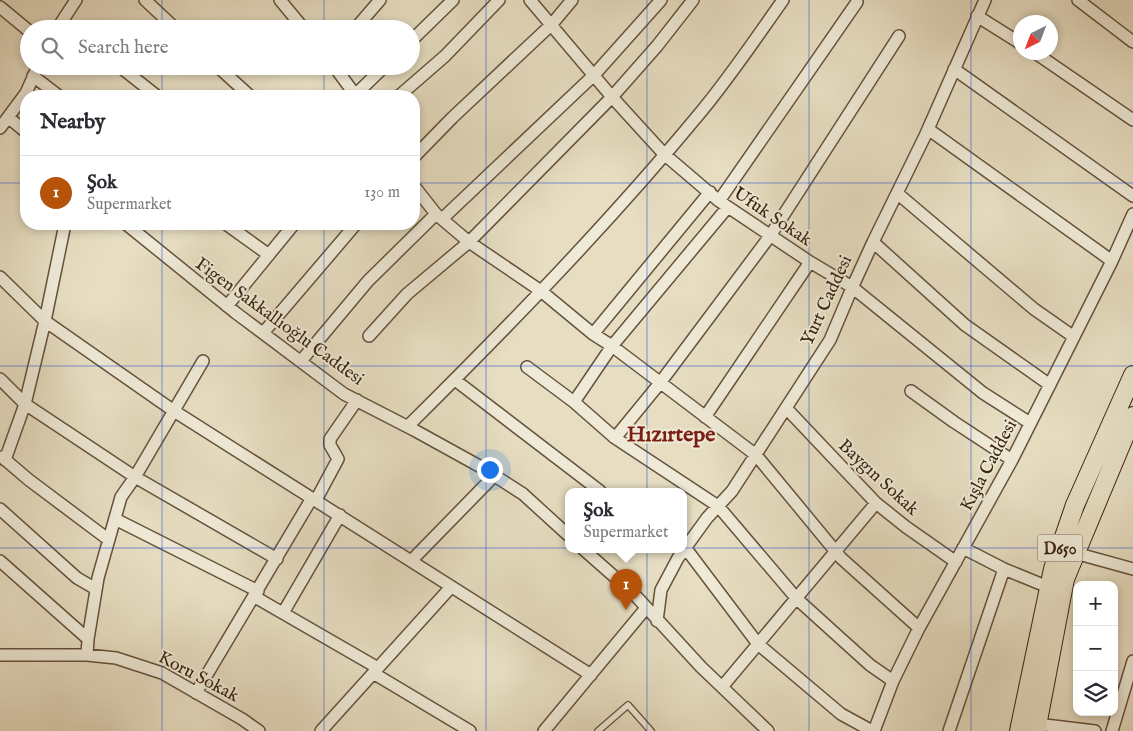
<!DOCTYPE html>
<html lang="en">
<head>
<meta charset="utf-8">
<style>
	:root { --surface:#fff; --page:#f2f2f3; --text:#2b2b33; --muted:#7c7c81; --line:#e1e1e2; --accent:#b45309 }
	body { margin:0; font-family:"IM FELL English",serif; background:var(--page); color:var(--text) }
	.controls { position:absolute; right:15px; bottom:15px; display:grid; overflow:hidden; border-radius:10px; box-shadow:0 2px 8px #0003 }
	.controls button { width:45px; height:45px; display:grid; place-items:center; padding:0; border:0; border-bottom:1px solid var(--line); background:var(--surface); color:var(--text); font:25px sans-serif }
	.compass { position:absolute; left:1013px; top:15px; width:45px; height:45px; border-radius:50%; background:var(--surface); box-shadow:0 2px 8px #0003; rotate:222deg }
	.you { position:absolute; left:489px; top:469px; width:18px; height:18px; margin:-12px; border:4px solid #fff; border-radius:50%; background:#1a73e8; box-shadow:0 0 0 8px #1a73e833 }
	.badge { display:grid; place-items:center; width:32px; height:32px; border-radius:50%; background:var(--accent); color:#fff; font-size:16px; font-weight:700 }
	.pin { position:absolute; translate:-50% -41px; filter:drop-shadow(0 1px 2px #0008) }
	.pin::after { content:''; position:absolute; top:26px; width:18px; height:15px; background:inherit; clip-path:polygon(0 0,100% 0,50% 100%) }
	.popup { position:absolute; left:565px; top:488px; width:122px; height:65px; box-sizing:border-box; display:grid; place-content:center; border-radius:10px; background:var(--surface); filter:drop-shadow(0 1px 4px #0005); font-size:16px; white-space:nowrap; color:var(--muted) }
	.popup b { font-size:19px; color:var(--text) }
	.popup::after { content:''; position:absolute; left:50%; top:100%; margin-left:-10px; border:10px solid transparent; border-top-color:var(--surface) }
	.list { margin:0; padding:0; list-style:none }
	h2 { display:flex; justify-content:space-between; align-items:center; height:65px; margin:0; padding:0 20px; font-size:21px }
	h2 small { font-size:16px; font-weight:400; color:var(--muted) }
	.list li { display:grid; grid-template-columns:32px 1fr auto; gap:15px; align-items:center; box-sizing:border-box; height:75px; padding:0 20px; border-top:1px solid var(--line) }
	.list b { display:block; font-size:19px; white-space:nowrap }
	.list p { margin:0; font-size:16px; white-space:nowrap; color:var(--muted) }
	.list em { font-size:16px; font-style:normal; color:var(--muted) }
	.icon { flex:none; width:28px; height:28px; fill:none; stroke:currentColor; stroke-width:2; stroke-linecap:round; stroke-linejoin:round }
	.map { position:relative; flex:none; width:1133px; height:731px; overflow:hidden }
	.search { position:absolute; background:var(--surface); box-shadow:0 2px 8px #0003; left:20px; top:20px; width:400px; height:55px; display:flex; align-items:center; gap:12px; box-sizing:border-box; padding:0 18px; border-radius:28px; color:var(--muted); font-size:19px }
	.panel { position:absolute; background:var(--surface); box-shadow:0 2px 8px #0003; left:20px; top:90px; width:400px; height:140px; border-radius:20px }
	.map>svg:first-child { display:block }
</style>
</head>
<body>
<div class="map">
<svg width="1133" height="731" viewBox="0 0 1133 731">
	<rect width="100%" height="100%" fill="#e7dec2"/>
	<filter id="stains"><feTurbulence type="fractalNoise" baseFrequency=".004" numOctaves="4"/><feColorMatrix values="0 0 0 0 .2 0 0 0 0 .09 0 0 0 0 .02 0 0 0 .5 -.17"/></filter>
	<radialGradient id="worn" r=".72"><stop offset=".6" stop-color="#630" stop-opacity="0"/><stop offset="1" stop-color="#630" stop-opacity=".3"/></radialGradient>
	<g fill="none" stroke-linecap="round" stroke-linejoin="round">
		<!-- service casing -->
		<g stroke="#65523c" stroke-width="8">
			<path id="service" d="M598,731L628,705L651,731"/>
		</g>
		<!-- minor casing -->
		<g stroke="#65523c" stroke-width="14">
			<path id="minor" d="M145,0L176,29
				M280,0L304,29
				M530,0L612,97L664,154L719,201L810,262L852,287L983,393L1030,423
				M1078,0L1133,42
				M0,7L29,31
				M977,16L1020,43
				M57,29L76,0
				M355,29L380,0
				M411,41L453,0
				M1034,52L1133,120
				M119,66L157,96
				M217,66L250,96
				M334,66L356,96
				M954,69L1133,196
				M33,76L59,96
				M355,95L385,66
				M399,96L445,56L499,0
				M8,117L26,132
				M0,128L26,93L38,66
				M928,129L1112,261
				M414,157L452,118L552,24L572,0
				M414,186L436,214L469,242L541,291L593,334L612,346L756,455L841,558L919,628
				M897,193L1034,309L1074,337
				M719,201L857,2
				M442,219L594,75L661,0
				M126,224L236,313L344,394L414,430L481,467L523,494L568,535
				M226,224L269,255
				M873,242L965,325L1050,385
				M0,277L45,321L174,411L591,675
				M227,306L294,224
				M263,333L356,224
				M593,334L710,192
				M369,336L407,294L469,242L612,97L657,46L693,0
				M301,361L368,281L436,214
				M527,367L574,402L615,438L718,506L797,599L870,665L893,681
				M0,379L25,404L135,477L277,559
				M455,380L600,491
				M911,391L954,422L1012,460
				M574,402L612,346L727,208
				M786,408L876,503L906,527L956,562
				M705,417L810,262
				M408,426C509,326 609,223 700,113C730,77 756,38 783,0
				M615,438L660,383L770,236L899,36
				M2,457L29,480L109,540
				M5,460L25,404L45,321L65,224
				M316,500L338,459L330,445V439L357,400
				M0,509L77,578L96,589
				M115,519L258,591
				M684,546L758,644L841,714L872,731
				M963,548L1004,569L1048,587
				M583,549L634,594L701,667L768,731
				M1075,553L1133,569
				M0,561L88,639
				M411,561L494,476
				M255,597L378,668
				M283,613L340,515
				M657,621L661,590L678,558L707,518L732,491L830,340L852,288L873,242L925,136L985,0
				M0,655H87L116,658L162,673L242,719L259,731
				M87,655L88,639L98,578L121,497L135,477L203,361
				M373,673L470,731
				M722,687L876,503
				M196,693L312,498
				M1037,724L1095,731
				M321,731L451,587
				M544,731L646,608
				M874,731L893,681L919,628L1012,460L1112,261L1133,214
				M949,731L1004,569
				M1112,731L1133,661"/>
		</g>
		<!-- primary casing -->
		<g stroke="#3a2410" stroke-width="20">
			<path id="primary" d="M1019,731L1053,569L1075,505L1133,375
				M1036,731L1065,579L1133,416"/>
		</g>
		<!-- service -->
		<use href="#service" stroke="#efead7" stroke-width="5.5"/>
		<!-- minor -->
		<use href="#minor" stroke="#efead7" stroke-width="11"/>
		<!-- primary -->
		<use href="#primary" stroke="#e7dec2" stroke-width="18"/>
	</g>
	<!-- grid -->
	<path fill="none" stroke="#1d4ed8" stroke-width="1" stroke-opacity="0.55" d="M162,0V29M324,0V29M486,0V731M647,0V731M809,0V731M971,0V731M162,66V96M324,66V96M0,183H26M414,183H1133M162,224V731M324,224V731M0,366H1133M0,548H1133"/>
	<g text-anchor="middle" stroke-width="4" stroke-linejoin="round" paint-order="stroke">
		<!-- shield labels -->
		<rect fill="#efead7" stroke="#705f4c" stroke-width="1" x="1037.5" y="534.5" width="45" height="27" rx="4"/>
		<g font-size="16" font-weight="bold" fill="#3a2410">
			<text x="1060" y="554">D650</text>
		</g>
		<!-- street labels -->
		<g font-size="18" fill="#3a2410" stroke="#efead7">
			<text transform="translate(773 216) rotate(34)" y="6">Ufuk Sokak</text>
			<text transform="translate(826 300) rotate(-65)" y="6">Yurt Caddesi</text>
			<text transform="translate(280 321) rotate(36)" y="6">Figen Sakkallıoğlu Caddesi</text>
			<text transform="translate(988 465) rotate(-62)" y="6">Kışla Caddesi</text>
			<text transform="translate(879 477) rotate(43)" y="6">Baygın Sokak</text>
			<text transform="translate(199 676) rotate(28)" y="6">Koru Sokak</text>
		</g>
		<!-- district labels -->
		<g font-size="22" font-weight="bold" fill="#7a1f14" stroke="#efead7">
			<text x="671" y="441">Hızırtepe</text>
		</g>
	</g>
	<rect width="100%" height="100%" filter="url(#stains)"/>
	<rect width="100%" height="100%" fill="url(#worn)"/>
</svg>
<div class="controls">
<button>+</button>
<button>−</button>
<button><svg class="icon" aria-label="layers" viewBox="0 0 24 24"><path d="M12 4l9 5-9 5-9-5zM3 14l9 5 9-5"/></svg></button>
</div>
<svg class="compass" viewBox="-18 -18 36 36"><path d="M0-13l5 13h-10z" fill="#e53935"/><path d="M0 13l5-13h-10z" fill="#7c7c81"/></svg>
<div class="you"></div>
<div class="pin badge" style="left:626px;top:610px">1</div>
<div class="popup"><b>Şok</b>Supermarket</div>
<div class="search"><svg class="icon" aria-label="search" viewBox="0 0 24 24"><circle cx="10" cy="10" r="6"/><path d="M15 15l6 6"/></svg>Search here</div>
<section class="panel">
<h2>Nearby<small></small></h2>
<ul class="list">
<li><span class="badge">1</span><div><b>Şok</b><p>Supermarket</p></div><em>130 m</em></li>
</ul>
</section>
</div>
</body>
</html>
